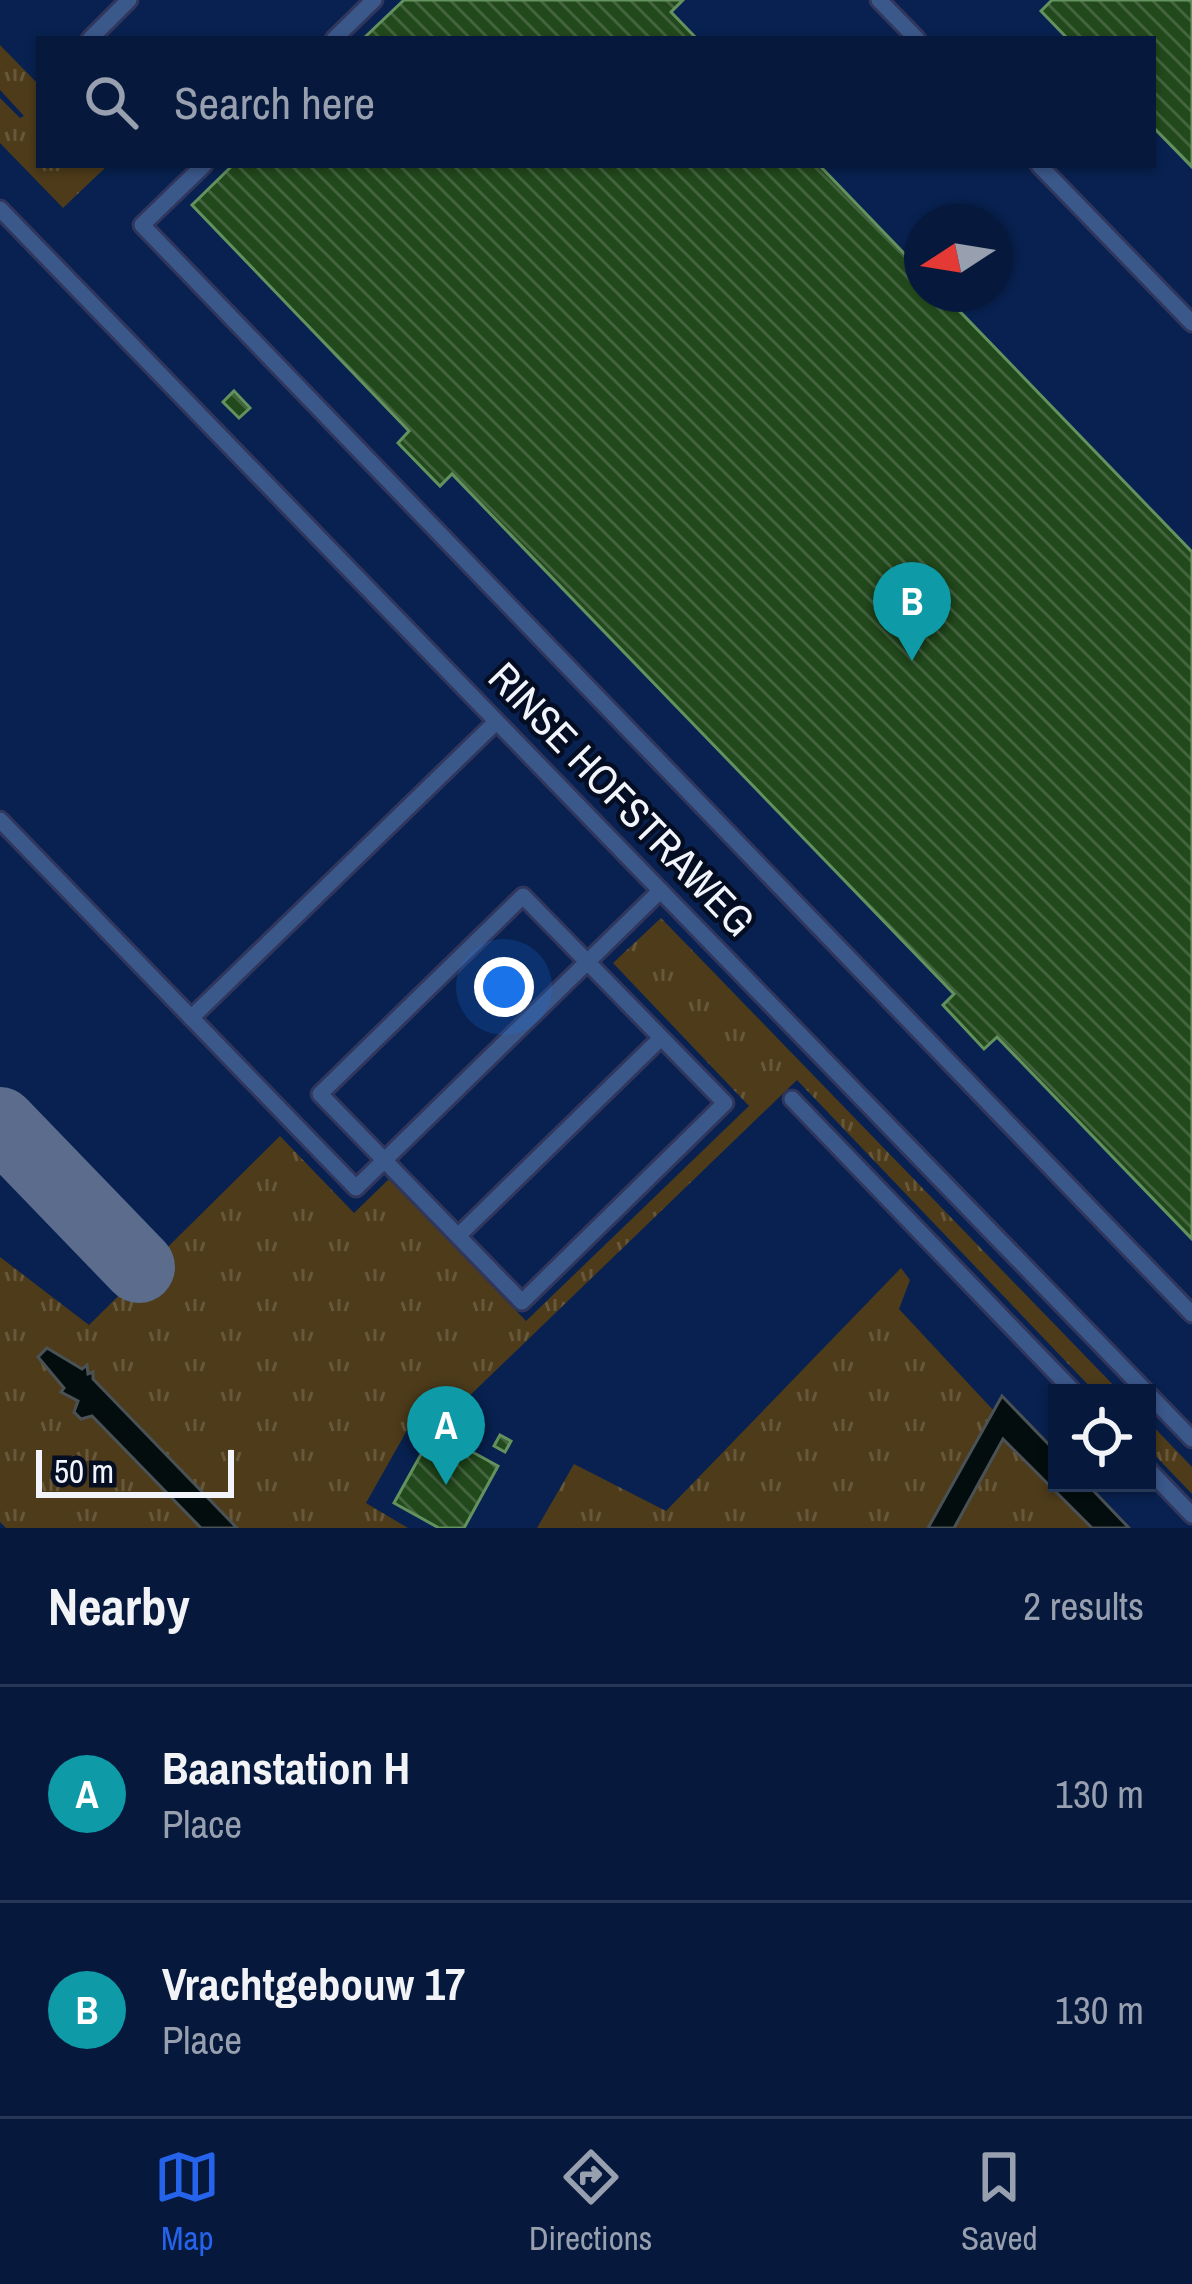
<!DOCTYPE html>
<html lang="en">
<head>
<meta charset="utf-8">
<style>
	:root { --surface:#06193c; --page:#142647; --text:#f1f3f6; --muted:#98a0af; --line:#273856; --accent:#2563eb }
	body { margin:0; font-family:"Archivo Narrow",sans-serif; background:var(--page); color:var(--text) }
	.controls { position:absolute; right:36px; bottom:36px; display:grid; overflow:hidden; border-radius:0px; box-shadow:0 3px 9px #0004 }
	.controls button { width:108px; height:108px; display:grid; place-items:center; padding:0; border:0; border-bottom:3px solid var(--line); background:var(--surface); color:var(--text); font:60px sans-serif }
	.compass { position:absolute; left:904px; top:204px; width:108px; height:108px; border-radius:50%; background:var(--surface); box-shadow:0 3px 9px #0004; rotate:258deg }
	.scale { position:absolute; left:36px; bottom:30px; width:198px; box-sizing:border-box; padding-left:12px; border:6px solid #f1f4fa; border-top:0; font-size:33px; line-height:42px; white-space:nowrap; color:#f1f4fa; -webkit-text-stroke:9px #040d21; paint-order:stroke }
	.you { position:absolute; left:504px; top:987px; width:42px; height:42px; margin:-30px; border:9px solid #fff; border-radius:50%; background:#1a73e8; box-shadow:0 0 0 18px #1a73e833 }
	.badge { display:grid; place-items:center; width:78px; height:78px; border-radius:50%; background:var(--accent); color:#fff; font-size:39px; font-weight:700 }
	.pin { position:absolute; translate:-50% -99px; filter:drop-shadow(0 3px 6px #0008) }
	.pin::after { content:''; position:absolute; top:63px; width:42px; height:36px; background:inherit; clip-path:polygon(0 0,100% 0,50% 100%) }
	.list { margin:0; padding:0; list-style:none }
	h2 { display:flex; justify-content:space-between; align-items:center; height:156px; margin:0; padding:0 48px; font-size:51px }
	h2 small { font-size:39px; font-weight:400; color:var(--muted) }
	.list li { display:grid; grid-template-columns:78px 1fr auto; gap:36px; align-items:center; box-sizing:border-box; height:216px; padding:0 48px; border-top:3px solid var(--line) }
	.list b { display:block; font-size:45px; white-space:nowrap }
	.list p { margin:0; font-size:39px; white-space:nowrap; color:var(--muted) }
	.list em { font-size:39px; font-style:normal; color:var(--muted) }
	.icon { flex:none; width:66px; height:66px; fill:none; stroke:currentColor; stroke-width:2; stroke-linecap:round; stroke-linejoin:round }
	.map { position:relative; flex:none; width:1192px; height:1528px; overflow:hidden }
	.search { position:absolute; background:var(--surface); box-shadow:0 3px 9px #0004; left:36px; right:36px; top:36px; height:132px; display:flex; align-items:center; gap:30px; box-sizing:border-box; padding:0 42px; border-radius:0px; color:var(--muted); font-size:45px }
	.sheet { height:588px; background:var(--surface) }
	nav { display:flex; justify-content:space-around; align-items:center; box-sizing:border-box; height:168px; border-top:3px solid var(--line); background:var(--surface); font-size:33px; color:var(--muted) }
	nav a { display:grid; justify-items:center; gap:6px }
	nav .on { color:var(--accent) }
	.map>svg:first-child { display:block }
</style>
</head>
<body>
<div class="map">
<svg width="1192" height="1528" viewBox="0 0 1192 1528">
	<defs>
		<pattern id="grass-tufts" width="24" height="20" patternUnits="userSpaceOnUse" patternTransform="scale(3)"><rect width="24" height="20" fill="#4d3b1a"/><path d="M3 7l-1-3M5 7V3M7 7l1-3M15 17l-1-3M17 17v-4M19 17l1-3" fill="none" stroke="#67583c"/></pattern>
		<pattern id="building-back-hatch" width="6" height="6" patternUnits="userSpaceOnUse" patternTransform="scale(3)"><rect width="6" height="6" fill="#22491c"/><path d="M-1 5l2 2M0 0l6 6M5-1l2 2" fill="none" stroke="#43643e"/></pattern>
	</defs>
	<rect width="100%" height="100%" fill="#082150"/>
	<!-- grass -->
	<path fill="url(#grass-tufts)" d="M0,45L39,85V165H108L63,208L0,143V98L20,118L24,116L0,90Z
		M661,918L1121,1393H1096L797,1080L462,1403L431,1388L366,1503L408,1528H237L83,1369L64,1357H38L64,1388L62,1393L68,1392L201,1528H6L0,1522V1257L89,1325L280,1136L354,1213L389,1179L526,1321L749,1106L613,963Z
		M901,1268L910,1280L899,1309L994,1411L928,1528H537L574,1464L666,1511Z
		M1147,1420L1192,1467V1494L1147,1447Z
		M1003,1438L1092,1528H954Z"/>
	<!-- water -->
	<path fill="#030d0e" stroke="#4a5255" stroke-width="3" d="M47,1348L82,1369L87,1365L88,1374L93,1372V1379L237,1528H201L92,1416L81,1419L74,1412L78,1401L61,1392L64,1388L38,1357Z
		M1002,1396L1057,1453V1483H1086L1129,1528H1092L1003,1439L954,1528H928Z"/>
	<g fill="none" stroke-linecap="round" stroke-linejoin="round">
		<!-- taxiway -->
		<path stroke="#5b6c8c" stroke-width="72" d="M0,1123L139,1267"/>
	</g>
	<!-- building -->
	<path fill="url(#building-back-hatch)" stroke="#64925e" stroke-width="3" d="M404,0H683L671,12L697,39H363Z
		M1052,0H1192V167L1153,127V39H1068L1041,11Z
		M233,165H819L922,272V294H943L1192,552V1239L997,1037L984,1049L943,1005L954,994L452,474L440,486L398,443L409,431L192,205Z
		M234,391L250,408L239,418L223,402Z
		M434,1431L498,1466L464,1528H439L394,1503Z
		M500,1435L511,1441L505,1452L494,1446Z"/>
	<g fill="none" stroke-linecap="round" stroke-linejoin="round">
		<!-- lane casing -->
		<g stroke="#30365c" stroke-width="21">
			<path id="lane" d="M879,0L917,39
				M90,39L129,0
				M334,39L374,0
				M204,165L142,225L1192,1314
				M1039,165L1192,323
				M0,209L1192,1439
				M0,820L356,1188L660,891
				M523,896L725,1103L522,1302L320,1094Z
				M191,1018L496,722
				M792,1099L1075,1393
				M458,1236L661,1038
				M1147,1468L1192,1515"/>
		</g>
		<!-- lane -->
		<use href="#lane" stroke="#3b588b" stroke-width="15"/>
	</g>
	<g text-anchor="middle" stroke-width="9" stroke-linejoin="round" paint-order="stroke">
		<!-- street labels -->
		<g font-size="42" fill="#f1f4fa" stroke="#040d21">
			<text transform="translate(622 799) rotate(46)" y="15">RINSE HOFSTRAWEG</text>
		</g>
	</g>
</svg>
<div class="controls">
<button><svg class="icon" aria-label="locate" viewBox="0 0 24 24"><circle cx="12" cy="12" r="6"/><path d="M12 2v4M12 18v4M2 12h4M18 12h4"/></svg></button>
</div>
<svg class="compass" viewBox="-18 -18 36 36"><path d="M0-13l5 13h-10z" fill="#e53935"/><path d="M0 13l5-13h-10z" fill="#98a0af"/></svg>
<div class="scale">50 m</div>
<div class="you"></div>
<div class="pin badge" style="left:446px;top:1485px;background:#0f9aa8">A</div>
<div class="pin badge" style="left:912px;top:661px;background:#0f9aa8">B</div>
<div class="search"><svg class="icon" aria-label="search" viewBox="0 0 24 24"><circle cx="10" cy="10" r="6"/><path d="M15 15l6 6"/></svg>Search here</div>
</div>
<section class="sheet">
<h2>Nearby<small>2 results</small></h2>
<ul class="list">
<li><span class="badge" style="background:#0f9aa8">A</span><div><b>Baanstation H</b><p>Place</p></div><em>130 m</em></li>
<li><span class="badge" style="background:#0f9aa8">B</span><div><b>Vrachtgebouw 17</b><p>Place</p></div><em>130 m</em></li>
</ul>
</section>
<nav>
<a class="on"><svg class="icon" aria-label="map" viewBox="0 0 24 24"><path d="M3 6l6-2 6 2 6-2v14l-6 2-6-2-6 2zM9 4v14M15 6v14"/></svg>Map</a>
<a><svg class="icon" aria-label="directions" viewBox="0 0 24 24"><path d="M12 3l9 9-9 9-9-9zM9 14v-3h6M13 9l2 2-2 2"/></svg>Directions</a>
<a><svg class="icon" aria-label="saved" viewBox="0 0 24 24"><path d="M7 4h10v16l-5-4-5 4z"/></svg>Saved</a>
</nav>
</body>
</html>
